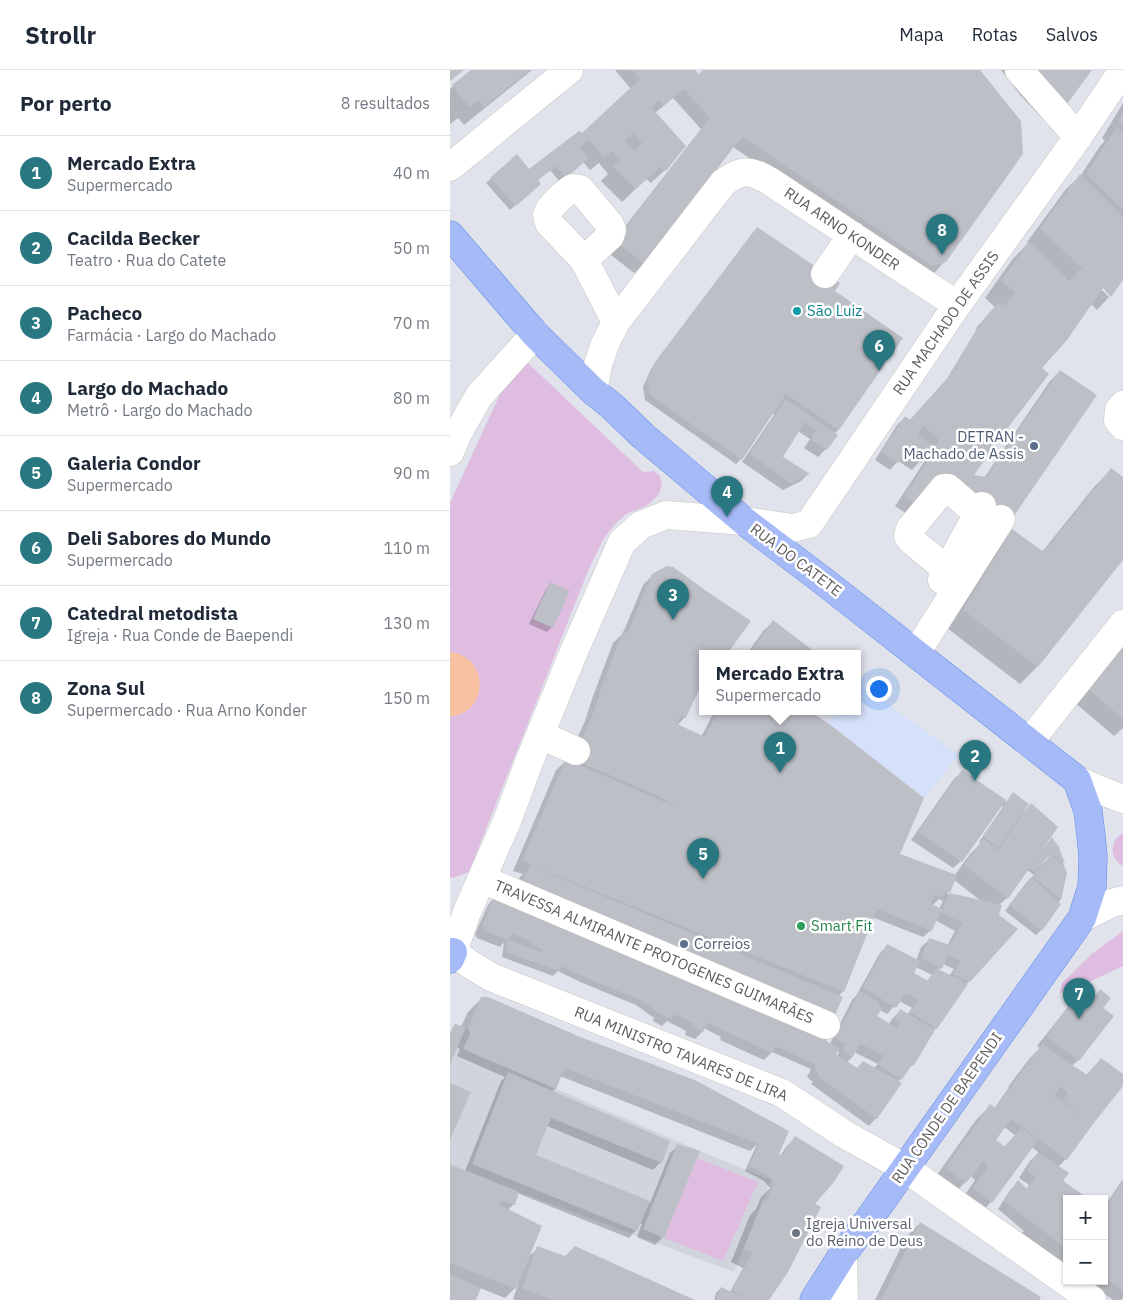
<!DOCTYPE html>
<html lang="pt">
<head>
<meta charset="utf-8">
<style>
	:root { --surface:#fff; --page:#f6f6f7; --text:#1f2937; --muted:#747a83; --line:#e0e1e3; --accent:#297881 }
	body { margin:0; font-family:"IBM Plex Sans",sans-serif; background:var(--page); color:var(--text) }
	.controls { position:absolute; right:15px; bottom:15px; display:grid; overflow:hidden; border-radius:0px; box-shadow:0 1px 4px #0004 }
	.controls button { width:45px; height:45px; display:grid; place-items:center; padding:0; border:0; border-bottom:1px solid var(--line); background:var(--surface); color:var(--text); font:25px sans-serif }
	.you { position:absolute; left:428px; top:618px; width:18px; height:18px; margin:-12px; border:4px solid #fff; border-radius:50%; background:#1a73e8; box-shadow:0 0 0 8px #1a73e833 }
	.badge { display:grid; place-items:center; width:32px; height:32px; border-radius:50%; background:var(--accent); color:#fff; font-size:16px; font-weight:700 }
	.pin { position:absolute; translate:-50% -41px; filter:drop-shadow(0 1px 2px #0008) }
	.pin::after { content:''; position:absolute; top:26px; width:18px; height:15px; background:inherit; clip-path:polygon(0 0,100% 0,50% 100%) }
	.popup { position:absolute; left:249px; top:580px; width:162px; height:65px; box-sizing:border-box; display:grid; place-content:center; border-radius:0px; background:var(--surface); filter:drop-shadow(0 1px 4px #0005); font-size:16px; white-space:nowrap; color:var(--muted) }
	.popup b { font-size:19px; color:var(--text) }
	.popup::after { content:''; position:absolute; left:50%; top:100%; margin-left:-10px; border:10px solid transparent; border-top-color:var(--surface) }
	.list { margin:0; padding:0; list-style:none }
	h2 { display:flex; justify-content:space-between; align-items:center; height:65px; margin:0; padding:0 20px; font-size:21px }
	h2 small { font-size:16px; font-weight:400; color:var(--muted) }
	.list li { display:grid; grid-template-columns:32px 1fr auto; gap:15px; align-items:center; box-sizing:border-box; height:75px; padding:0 20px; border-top:1px solid var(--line) }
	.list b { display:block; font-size:19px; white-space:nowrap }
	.list p { margin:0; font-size:16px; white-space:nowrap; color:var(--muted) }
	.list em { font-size:16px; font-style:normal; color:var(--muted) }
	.map { position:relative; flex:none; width:673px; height:1230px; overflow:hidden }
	header { display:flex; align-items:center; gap:30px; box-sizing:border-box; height:70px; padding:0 25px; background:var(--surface); border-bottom:1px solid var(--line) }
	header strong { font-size:24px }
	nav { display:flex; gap:28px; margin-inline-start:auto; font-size:18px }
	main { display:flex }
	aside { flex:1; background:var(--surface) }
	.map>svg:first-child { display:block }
</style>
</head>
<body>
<header>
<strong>Strollr</strong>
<nav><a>Mapa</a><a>Rotas</a><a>Salvos</a></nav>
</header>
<main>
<aside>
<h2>Por perto<small>8 resultados</small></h2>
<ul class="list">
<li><span class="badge">1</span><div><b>Mercado Extra</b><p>Supermercado</p></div><em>40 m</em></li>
<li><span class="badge">2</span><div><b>Cacilda Becker</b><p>Teatro · Rua do Catete</p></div><em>50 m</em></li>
<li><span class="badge">3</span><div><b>Pacheco</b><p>Farmácia · Largo do Machado</p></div><em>70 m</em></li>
<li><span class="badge">4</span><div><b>Largo do Machado</b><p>Metrô · Largo do Machado</p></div><em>80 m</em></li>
<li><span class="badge">5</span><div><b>Galeria Condor</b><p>Supermercado</p></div><em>90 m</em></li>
<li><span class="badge">6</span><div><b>Deli Sabores do Mundo</b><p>Supermercado</p></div><em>110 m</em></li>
<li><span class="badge">7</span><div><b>Catedral metodista</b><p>Igreja · Rua Conde de Baependi</p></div><em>130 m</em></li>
<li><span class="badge">8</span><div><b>Zona Sul</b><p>Supermercado · Rua Arno Konder</p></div><em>150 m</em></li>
</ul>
</aside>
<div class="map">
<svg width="673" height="1230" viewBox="0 0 673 1230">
	<rect width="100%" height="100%" fill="#e0e3eb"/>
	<!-- commercial -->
	<path fill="#d5e0fa" d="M409,614L509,685L474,728L378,653L387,642H408V616Z"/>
	<!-- education -->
	<path fill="#d1d4dd" d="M5,954L18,958L20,964L14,979L250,1081L321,1110L284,1202L69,1122L0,1094V966Z"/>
	<!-- green -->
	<path fill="#dfbde1" d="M70,292L78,293L193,402L204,401L210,406L212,415L209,424L198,435L176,444L164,455L154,468L138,501L19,802L3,808L0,807V433L62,298Z
		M673,763V796C659,788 659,771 673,763Z
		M673,861V896L620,921L610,923L612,913L643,883Z
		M247,1088L308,1112L273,1191L214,1168Z"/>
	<!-- water -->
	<path fill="#f8c2a2" d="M0,582C40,586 39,644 0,646Z"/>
	<!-- shadow -->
	<path fill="#0003" fill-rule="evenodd" d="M23,0H82L14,55L8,48L0,54V19Z
		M165,0H243L248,6L253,0H528L495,191L485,202L472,205L283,77L194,194L184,203L156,181L251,59L223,28L205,43L215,100L201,113L196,109L172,132L151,111L158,104L149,93L140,100L133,92L110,112L100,100L87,111L85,119L60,140L36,113L41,109L79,101L132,65L181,19Z
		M551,0H640L597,51L592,48L570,25Z
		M673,33V207L651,219L659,227L647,240L641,234L590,298L556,358L522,406L534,408L600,311L610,301L558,452L483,417L460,446L445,436L467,403L475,390L473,388L462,400L448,391L440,400L425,390L447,355L455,348L459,351L495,312L527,259L526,258L545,237L535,228L562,190L578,173L577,172L616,119L631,105L650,76L655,71L652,68Z
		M302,164L380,225L388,360L384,364L376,379L368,387L354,378L360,369L348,361L332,388L358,404L351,411L333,420L292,392L324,345L322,343L291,389L286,394L195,330L193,317L201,299Z
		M661,400L673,408V488L587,597L570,614L497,558L545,478L562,461L592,482L644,417Z
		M203,505L300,551L276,584H252V613L249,617L235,647L227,656L251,667L264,642H360L448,784L504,806L520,784L531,773L529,772L553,737L551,735L511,791L503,798L461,770L504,709L512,702L556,732L564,723L573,743L581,735L592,777L594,778L608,777L613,794L612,795L616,803L610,830L591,860L586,865L555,841L576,813L584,805L577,800L557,828L549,835L519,911L516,915L486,958L481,963L463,994L448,1012L426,1048L419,1056L361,1014L363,1012L357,1007L361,999L322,982L314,990L270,970L271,967L254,958L252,962L245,969L235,965L236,961L217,951L212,956L203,951L204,948L186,935L130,912L108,901L103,906L52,887L54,872L50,877L27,868L25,864L38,835L45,827L59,829L70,807L73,804L63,801L106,700L116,691H117L135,651L142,629L163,573L173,563L193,515ZM597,785L600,787L591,795L590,794ZM504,810L531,831L497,824ZM489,829L493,831L489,839L482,836ZM422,847L473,867L481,860L485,850L505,861L497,876L479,870L471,877L466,891L438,875L430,883L406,926L402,930L380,974L373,976L388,927L393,921ZM493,894L504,899L499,906L488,901ZM466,897L482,905L476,912L463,903ZM449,931L462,938L457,945L450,941L443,948L439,954L426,946L430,940L437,944ZM387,981L389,982L387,986L384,984ZM404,982L428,994L423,999H407L397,992L402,987Z
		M100,514L102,557L97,562L79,554L96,519Z
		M323,552L367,584H297L313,561Z
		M673,562V658L664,666L624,632Z
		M650,921L651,938L628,990L622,996L636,1005L651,990L673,1005V1014L642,1053L616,1089L608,1097L617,1129V1196L572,1163L574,1161L548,1139L561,1119L568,1112L576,1120L579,1115L569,1108L580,1091L589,1083L582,1077L541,1132L528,1146L510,1132L525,1110L521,1106L502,1126L482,1112L526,1050L540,1036L544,1039L559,1017H558L580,988L590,978L587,976L621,933L630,923L640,931ZM554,1057L565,1065L554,1077L544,1070Z
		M32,928L128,967L330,1086L336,1077L346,1067L363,1134L318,1230H264L266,1223L271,1218L280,1222L293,1198L281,1192L300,1145L306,1139L311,1127L320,1118L314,1111L295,1101L307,1074L300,1081L110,1006L105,1019L101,1022L211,1092L203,1100L97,1056L84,1086L200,1133L220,1083L228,1076L213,1167L205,1175L187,1167L192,1154L189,1153L186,1160L179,1168L67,1123L64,1134L58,1140L77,1188L88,1178L242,1230H67L63,1229L68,1215L55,1228L30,1218L25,1230H0V1095L15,1101L51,1011L55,1007L7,986L10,979L6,977L0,991V964L3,957L5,955L11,957L18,942Z
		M673,1109V1228L671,1230H663L637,1211H654V1137Z
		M470,1153L588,1230H425L456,1167Z"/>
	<!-- building -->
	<path fill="#bcbfc6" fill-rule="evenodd" d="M0,0H14L0,11Z
		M21,0H80L34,37L28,30L19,37L2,15Z
		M182,0H245L249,4L253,0H530L571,51L573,84L496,192L482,196L293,67L286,74L195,194L165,171L260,48L234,19L214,35L209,30L201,37L236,76L216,101L210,97L186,119L163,97L171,90L163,81L154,87L139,70L130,77L139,88L116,108L106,96L88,110L91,114L66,136L40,108L67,84L79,99L129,61L132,63L190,9ZM183,63L192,73L185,81L174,71Z
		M575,0H642L617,34Z
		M673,42V55L668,50Z
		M667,57L673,63V140L636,104Z
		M630,104L673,147V210L661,227L653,218L617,270L592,298L599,304L557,359L524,405L536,407L610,300L647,325L559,453L491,407L470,437L454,426L477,392L489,370L469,351L473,356L468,365L482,375L471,393L455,383L448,393L431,382L455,346L460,350L500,305L535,247L549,232L554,236L566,223L551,211L579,171L619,211L632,198L590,158Z
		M307,157L390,213L385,221L453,268L389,360L336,324L292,390L200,325L197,311L205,292Z
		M336,329L388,365L377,380L361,370L366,360L355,352L333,387L360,404L341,413L299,384Z
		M661,398L673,407V490L588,597L513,540L562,459L594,482Z
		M217,496L223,497L255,520L301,551L277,584H252V613L236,648L231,645L227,654L255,667L268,642H361L378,653L474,728L450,784L507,805L500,823L552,835L549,845L568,859L520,912L503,904L511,891L498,886L492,899L471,888L479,868L500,875L512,853L490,842L482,861L427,839L394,922L72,791L116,689L228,738L208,726L123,689L145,639L151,618L173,561L178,563L202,504ZM495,821L500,823L492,839L481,834L484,825L492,827Z
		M100,512L120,521L103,558L83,549Z
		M323,550L361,579L369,584H299Z
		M673,564V649L637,618Z
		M512,700L556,730L512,792L468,762Z
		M563,722L579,734L548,778L533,766Z
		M581,733L608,757L558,829L514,795L533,769L548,780Z
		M602,767L609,777L615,794L600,784L585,802L579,798Z
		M600,785L614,795L617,803L611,830L583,807Z
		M80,795L393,927L384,947L68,820Z
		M581,807L611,834L592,861L559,835Z
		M45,826L379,964L376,971L390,979L386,984L407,998L413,991L452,1013L427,1049L367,1006L369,1004L364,999L366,995L325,976L322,983L258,953L253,962L242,957L243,953L224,944L221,949L209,943L191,930L136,908L112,896L109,901L56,882L58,870L94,883L91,879L82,875V872L63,863L58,870L35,861L32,856Z
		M437,874L470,891L464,903L478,911L486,898L518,914L487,959L460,942L468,930L456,923L446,938L413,917Z
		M650,919L661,928L653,938L664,946L629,991L596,966L630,921L642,930Z
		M410,921L430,933L428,936L432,938L427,946L447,958L450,953L444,949L450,939L485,960L464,995L460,997L452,1010L427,994L434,986L410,974L403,987L392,981L396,974L385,968Z
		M31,927H38L128,966L247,1011L339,1061L329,1084L332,1086L345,1066L394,1096L384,1112L365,1134L371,1137L338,1202L319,1230H300L282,1220L302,1183L294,1178L313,1130L316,1132L324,1112L319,1106L299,1096L309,1074L115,998L106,1019L13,979L20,964L18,958Z
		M5,954L16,957L0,995V966Z
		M593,973L602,981L637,1005L651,988L673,1004V1016L643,1054L617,1090L561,1049L546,1070L555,1077L571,1058L588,1070L542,1133L523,1118L538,1096L533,1091L516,1113L495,1098L540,1034L545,1038ZM610,1016L618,1023L612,1030L633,1047L604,1026Z
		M58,1002L220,1071L212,1093L101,1048L86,1085L200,1131L187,1161L22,1094Z
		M0,1013L21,1022L0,1070Z
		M227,1074L250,1081L214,1168L193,1159Z
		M588,1082L619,1103L613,1111L639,1129H617V1179L554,1131L568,1110L577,1119L586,1107L576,1100Z
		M0,1094L69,1122L65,1135L51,1130L50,1135L92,1156L66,1219L0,1193Z
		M673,1111V1221L654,1207V1139Z
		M470,1152L591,1227L589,1230H431Z
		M87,1176L115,1186L125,1176L245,1230H103L72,1219Z
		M0,1205L31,1218L26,1230H0Z
		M271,1217L299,1230H266Z"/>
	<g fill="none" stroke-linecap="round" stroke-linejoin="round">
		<!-- minor casing -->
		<g stroke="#c8c5c2" stroke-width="29">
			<path id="minor" d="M569,0L628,67
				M0,97L119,0
				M134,190L160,166L162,160L160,155L130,119L123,118C117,121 98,137 97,145C97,148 98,151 99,153L134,190L166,252
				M375,204L402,165
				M143,321L148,295L155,274L166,252L273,113C294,98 300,100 321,112L507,235
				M673,335L669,340L668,350L673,356
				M0,382L9,361L29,326L85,264
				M497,500L462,471L458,466L460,459L494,418H498L528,444
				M492,510L532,436
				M466,583L551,449
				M91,665L126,681
				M579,672L673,554
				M627,710L650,720L673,729
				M32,809L376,955
				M632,848L662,833L673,830
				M0,878L18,893L41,907L332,1023L394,1064L455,1098L642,1230
				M3,882L17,842L57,751L79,692L122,586L172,472L191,455L216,445L294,451L343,458L359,454L507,235L628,67L673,0
				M393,1184L394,1230"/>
		</g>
		<!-- major casing -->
		<g stroke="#5e8de6" stroke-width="29">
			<path id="major" d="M0,165L85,264L143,321L163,337L193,366L294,451L372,510L627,710L638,741L641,766L643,786L642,817L632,848L417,1152L393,1184L364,1230
				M0,889L3,882"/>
		</g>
		<!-- minor -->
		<use href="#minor" stroke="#fff" stroke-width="28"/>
		<!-- major -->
		<use href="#major" stroke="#a7baf8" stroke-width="28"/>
	</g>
	<!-- markers -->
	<circle fill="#0f9aa8" stroke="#fff" stroke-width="2" cx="347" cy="241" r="5"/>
	<g fill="#5c6f8a" stroke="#fff" stroke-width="2">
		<circle cx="584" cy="376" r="5"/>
		<circle cx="234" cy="874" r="5"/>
	</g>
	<circle fill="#2e9e5b" stroke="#fff" stroke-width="2" cx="351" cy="856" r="5"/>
	<circle fill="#6b7280" stroke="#fff" stroke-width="2" cx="346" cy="1163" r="5"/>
	<g text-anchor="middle" stroke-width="5" stroke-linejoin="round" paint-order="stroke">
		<!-- street labels -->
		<g font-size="15" fill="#605c59" stroke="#fff">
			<text transform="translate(392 159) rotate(34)" y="5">RUA ARNO KONDER</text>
			<text transform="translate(496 253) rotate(-55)" y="5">RUA MACHADO DE ASSIS</text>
			<text transform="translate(346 490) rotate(37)" y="5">RUA DO CATETE</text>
			<text transform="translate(204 882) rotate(23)" y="5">TRAVESSA ALMIRANTE PROTOGENES GUIMARÃES</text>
			<text transform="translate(231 984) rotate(22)" y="5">RUA MINISTRO TAVARES DE LIRA</text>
			<text transform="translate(497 1038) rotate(-55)" y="5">RUA CONDE DE BAEPENDI</text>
		</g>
		<!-- culture labels -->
		<g font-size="15" fill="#0d838f" stroke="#fff" text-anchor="start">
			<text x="357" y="246">São Luiz</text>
		</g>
		<!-- service labels -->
		<g font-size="15" fill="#4e5e75" stroke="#fff" text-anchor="end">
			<text x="574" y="372">DETRAN -<tspan x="574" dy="17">Machado de Assis</tspan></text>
			<text x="244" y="879" text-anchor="start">Correios</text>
		</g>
		<!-- leisure labels -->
		<g font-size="15" fill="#27864d" stroke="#fff" text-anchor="start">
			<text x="361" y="861">Smart Fit</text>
		</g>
		<!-- worship labels -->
		<g font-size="15" fill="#5b616d" stroke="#fff" text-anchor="start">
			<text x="356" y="1159">Igreja Universal<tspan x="356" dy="17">do Reino de Deus</tspan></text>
		</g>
	</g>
</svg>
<div class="controls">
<button>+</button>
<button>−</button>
</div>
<div class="you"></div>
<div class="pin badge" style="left:330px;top:703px">1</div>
<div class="popup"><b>Mercado Extra</b>Supermercado</div>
<div class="pin badge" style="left:525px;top:711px">2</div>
<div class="pin badge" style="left:223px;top:550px">3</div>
<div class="pin badge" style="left:277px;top:447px">4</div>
<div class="pin badge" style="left:253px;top:809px">5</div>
<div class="pin badge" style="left:429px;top:301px">6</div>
<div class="pin badge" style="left:629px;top:949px">7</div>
<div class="pin badge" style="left:492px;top:185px">8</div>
</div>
</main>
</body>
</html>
